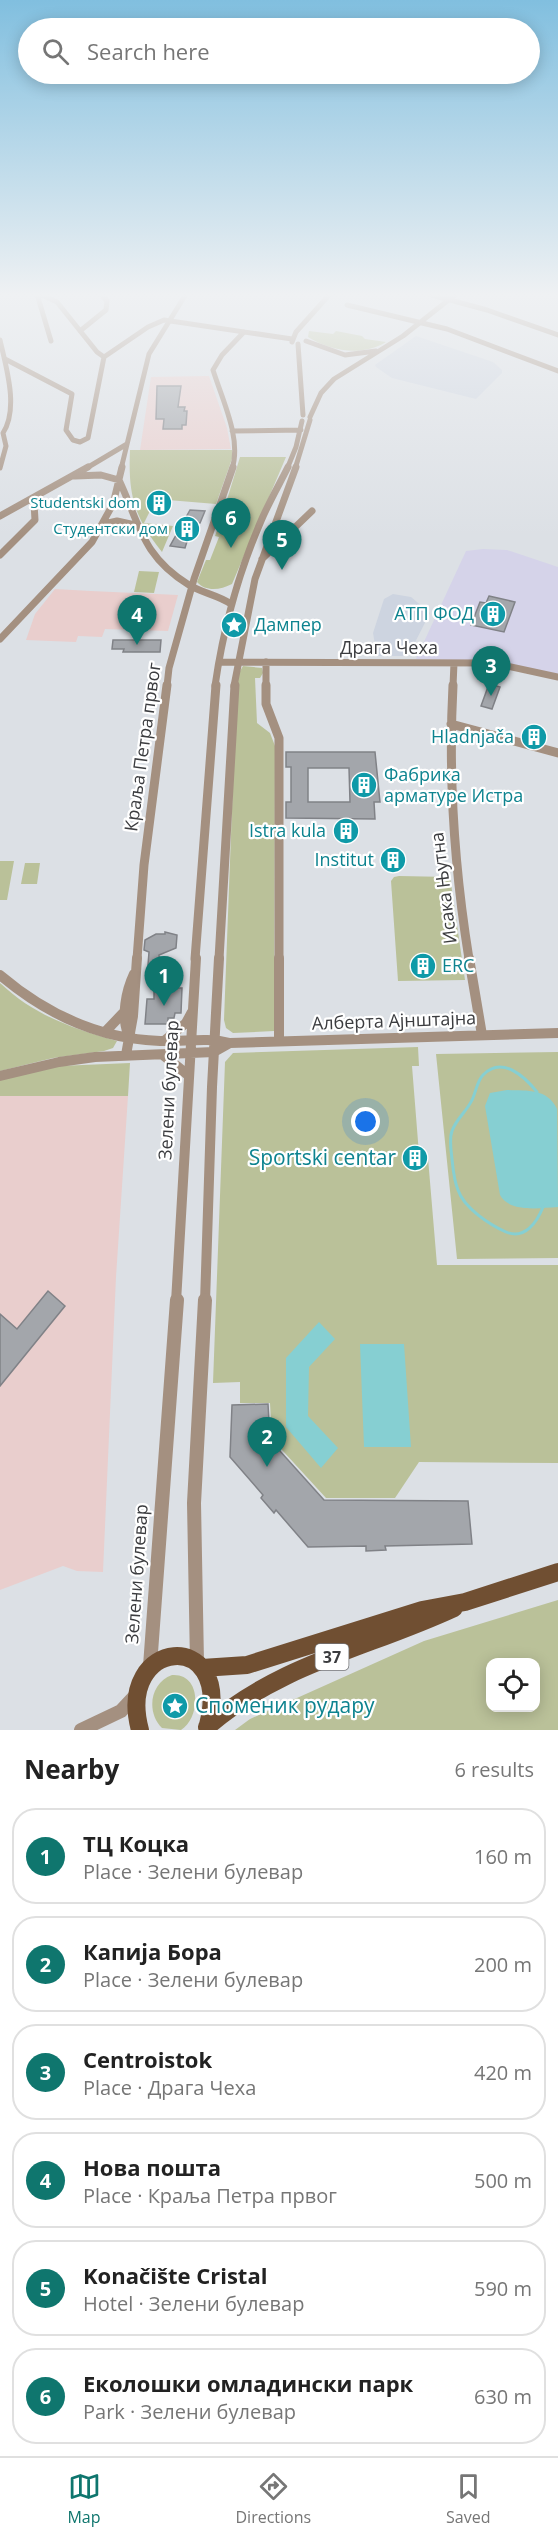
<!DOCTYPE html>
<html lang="en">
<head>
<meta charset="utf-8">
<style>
	:root { --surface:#fff; --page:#f6f6f6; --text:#222; --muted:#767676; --line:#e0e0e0; --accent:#0f766e }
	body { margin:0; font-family:"Open Sans",sans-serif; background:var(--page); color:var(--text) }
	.controls { position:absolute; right:18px; bottom:18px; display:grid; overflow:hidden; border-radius:12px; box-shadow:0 3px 15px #0003 }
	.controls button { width:54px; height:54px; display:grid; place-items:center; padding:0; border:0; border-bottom:2px solid var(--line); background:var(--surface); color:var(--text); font:30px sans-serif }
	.you { position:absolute; left:366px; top:1122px; width:21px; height:21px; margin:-15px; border:4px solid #fff; border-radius:50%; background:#1a73e8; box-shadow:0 0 0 9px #1a73e833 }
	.badge { display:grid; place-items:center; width:39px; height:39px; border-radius:50%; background:var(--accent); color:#fff; font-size:20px; font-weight:700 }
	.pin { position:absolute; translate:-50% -50px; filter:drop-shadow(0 2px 3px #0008) }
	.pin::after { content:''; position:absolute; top:32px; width:21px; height:18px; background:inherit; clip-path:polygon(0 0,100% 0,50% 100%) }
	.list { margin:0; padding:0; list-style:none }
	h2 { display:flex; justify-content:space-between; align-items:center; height:78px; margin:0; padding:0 24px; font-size:26px }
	h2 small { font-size:20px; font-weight:400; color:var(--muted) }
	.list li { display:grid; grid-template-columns:39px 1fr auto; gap:18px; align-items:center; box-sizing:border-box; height:96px; margin:0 12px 12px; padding:0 12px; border:2px solid var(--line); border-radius:24px }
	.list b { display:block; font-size:22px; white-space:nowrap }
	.list p { margin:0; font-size:20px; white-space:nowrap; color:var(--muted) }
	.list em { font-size:20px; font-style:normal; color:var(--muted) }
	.icon { flex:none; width:33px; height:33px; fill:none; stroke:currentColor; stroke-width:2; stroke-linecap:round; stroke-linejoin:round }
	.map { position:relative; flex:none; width:558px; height:1730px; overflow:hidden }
	.search { position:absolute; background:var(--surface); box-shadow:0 3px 15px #0003; left:18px; right:18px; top:18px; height:66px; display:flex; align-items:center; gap:15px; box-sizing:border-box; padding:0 21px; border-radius:33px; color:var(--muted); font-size:22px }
	.sheet { height:726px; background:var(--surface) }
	nav { display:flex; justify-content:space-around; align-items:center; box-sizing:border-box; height:84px; border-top:2px solid var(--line); background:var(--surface); font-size:16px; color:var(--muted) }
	nav a { display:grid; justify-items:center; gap:3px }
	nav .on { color:var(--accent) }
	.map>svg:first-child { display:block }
</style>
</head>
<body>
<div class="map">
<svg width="558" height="1730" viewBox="0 0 558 1730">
	<rect width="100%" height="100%" fill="#dce0e5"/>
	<!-- built -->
	<path fill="#cdd4e0" d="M416,336L493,362L502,370V373L476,399L392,378L376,367L375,365Z
		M393,594L411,597L430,613L408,656H377L373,633L384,599Z"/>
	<!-- industrial -->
	<path fill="#d5d3e9" d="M483,549L507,550L558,567V674L491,661L416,659L466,551Z"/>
	<!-- education -->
	<path fill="#e9cecd" d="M209,376L227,428L231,449L140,450L151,377Z
		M55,589L91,591L178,595L168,631L105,629L102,637L78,636L76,642L26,640L35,614Z
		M0,1096H128L116,1277L103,1572L77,1571L63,1566L0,1590Z"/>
	<!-- green -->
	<path fill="#bac199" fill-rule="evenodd" d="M309,331L333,334L336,331L362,336L365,339L386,342C361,357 331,351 308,337Z
		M130,450H232L233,456L216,504L156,499L144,523L173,526L162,552C134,517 128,495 130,450Z
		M240,457H286L232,584C220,590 206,592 197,582L206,560H210L219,537L215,536L223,514H227L230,504L226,503Z
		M139,571L159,572L154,593L134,592Z
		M243,666L262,668L263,673L260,678H255L257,723L270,733L275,746L274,1031L233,1033L226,1028L224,1020L237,676Z
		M0,861H14L7,900H0Z
		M25,863H40L37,884H21Z
		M399,876L450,877L465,980L398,981L391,881L394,877Z
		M0,983C35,1016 72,1028 117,1041L113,1048L104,1051L53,1058L0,1071Z
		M418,1047L419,1066H412L419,1154H411L412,1162H419V1158H428L437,1265H558V1463L419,1462L395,1498H326L272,1439L270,1403H240V1382L213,1383L225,1062L233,1053Z
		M558,1052V1258L457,1259L436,1054Z
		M130,1063L128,1096H0V1079L59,1066Z
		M558,1600V1730H235L250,1719L424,1641ZM536,1662V1708H490V1662Z
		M172,1675C202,1673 201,1717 181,1730L162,1728C146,1712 150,1683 172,1675Z"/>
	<!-- water -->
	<path fill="#86cfd2" d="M507,1090C527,1091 547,1088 557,1109L558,1207C539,1208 510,1213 500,1195L485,1106L490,1093Z
		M319,1322L335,1339L309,1367L308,1416L338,1448L321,1468L286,1427V1358Z
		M360,1344H404L411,1447H364Z"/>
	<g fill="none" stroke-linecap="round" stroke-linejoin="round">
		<!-- stream -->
		<path stroke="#86cfd2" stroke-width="3" d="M537,1092C525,1077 502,1055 483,1075C477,1081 476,1092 472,1100C467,1111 456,1119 452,1131C449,1139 451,1150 452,1159C453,1169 454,1181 458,1190C464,1208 490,1225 506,1232C525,1240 537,1222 543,1207"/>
	</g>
	<!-- building -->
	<path fill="#a3a6ab" stroke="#808287" stroke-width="1.5" fill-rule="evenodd" d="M157,386H181L178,407H185L184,411H187L186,425H182V429H163L164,419H156Z
		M190,510L205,511L200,523H197L193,535H189L185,548L170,546Z
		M489,596L515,602L504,632L471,625L480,602L486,603Z
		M113,640H161L160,652H123L124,649H112Z
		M489,684L500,687L492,709L481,706Z
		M286,752H375L380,802H374L375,819L286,818V802H291V767H286ZM308,768H349L350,802H308Z
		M165,932L177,935L176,948L159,955L161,985L151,982L152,967L148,965L149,952L144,950L145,940L156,934H165Z
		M154,988H182L181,1013H175L174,1018H168V1024H145L147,999H154Z
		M48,1291L65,1306L0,1386V1314L17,1329Z
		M268,1404L270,1440L324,1500L468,1501L472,1544L385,1546L386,1550L366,1551V1546L308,1547L276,1510L274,1513L261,1498L263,1495L230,1457L232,1405Z"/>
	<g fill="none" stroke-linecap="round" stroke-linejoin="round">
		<!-- minor-far4 -->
		<path stroke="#a49080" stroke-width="5" d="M37,294L51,341
			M40,294L57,302L97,352L104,357
			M428,294L487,310L558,335
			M347,305L447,329L558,371
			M80,331L106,310L107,301L101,294
			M0,340C6,367 19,408 3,433L6,446L0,468
			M306,341L345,355L376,351
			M292,342L296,332L330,294
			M298,344L303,415
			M104,357L148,327L164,320L292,339
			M5,359L72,394L66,430L73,440L80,442L88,438L104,357
			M310,417L321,393L334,379L403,336L456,294
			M232,431L301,430
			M85,469L127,444
			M121,469L149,354L186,294
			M232,469C242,439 222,399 213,370L222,355L244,332
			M287,469L296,447L302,421
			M295,469L310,420"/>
		<!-- minor-far3 -->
		<path stroke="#a49080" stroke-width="7" d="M75,476L101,475L119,480C140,525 142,556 189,585C202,593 218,595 231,604
			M0,516L88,467
			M104,524L117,521L135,525
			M0,555L35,520L34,503L31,500
			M262,559L312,511
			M0,639L92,542L113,504L122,467
			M219,662L493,663L558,677
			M266,662V686
			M167,686L169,668L194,579L233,467
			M215,686C223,630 238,574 261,521C269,502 279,485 288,467
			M234,686L255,579L296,467
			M453,686L454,663"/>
		<!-- minor-far2 -->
		<path stroke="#a49080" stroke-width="9" d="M266,685V704L279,738V959
			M453,685C448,779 454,866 469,959
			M451,724L558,753
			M137,959L144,865L167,685
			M195,959L216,685
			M219,959L235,685"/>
		<!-- minor-far1 -->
		<path stroke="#a49080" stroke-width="10" d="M279,958V1041
			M469,958L482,1035
			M0,975C46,1014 99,1039 160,1041C184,1042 207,1037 230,1043L558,1033
			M105,1032L125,1011
			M128,1034C121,1016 126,991 134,974
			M164,1041L186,1023L192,1012
			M126,1055L133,1016L137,958
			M163,1055L188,1075
			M0,1076L59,1062L95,1057L214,1052L230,1043
			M176,1302L196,958
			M205,1302L212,1087L219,958"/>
		<!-- minor -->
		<path stroke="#a49080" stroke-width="14" d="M197,1662L194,1503L205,1300
			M150,1666L177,1300
			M81,1730L121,1711L135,1696"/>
		<!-- major -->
		<path stroke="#704f32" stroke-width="18" d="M202,1668L247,1665L422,1610L465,1602L558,1572
			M207,1727C281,1663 368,1648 454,1608
			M140,1730C115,1638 233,1627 208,1725"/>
	</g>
	<!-- sky -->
	<linearGradient id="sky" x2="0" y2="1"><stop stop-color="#81bfdf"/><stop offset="0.55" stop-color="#eff1f3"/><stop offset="1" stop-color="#eff1f3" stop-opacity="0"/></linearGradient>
	<rect width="558" height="536" fill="url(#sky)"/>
	<!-- icons -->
	<defs>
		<g id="building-disc" transform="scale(1.35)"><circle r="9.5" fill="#0f9aa8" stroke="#fff"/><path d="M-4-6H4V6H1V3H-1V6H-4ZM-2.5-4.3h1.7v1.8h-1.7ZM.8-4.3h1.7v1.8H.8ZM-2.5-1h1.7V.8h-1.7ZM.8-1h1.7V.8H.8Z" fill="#fff"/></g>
		<g id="sight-disc" transform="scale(1.35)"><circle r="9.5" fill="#0f9aa8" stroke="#fff"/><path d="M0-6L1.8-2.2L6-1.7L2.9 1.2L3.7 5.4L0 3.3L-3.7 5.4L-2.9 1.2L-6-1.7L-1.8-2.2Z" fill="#fff"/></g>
	</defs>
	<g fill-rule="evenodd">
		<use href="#building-disc" x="159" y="503"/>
		<use href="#building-disc" x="187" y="529"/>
		<use href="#building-disc" x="493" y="614"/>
		<use href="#sight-disc" x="234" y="625"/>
		<use href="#building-disc" x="534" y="737"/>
		<use href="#building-disc" x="364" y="785"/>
		<use href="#building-disc" x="346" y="831"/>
		<use href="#building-disc" x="393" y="860"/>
		<use href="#building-disc" x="423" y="966"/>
		<use href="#building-disc" x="415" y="1158"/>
		<use href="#sight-disc" x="175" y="1706"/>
	</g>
	<g text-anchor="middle" stroke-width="4.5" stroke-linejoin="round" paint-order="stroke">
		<!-- far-culture labels -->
		<g font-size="15" fill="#0d838f" stroke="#fff" text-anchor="end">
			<text x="140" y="508">Studentski dom</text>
			<text x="168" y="534">Студентски дом</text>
		</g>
		<!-- shield labels -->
		<rect fill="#fff" stroke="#767679" stroke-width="1.5" x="315.5" y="1644" width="33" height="26" rx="4.5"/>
		<g font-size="16" font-weight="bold" fill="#3b3c3f">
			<text x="332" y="1663">37</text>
		</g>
		<!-- culture labels -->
		<g font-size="18" fill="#0d838f" stroke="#fff" text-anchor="end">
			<text x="474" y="620">АТП ФОД</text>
			<text x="254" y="631" text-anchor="start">Дампер</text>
			<text x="514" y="743">Hladnjača</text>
			<text x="384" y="781" text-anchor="start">Фабрика<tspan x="384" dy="21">арматуре Истра</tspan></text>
			<text x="326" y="837">Istra kula</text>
			<text x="374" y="866">Institut</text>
			<text x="442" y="972" text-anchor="start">ERC</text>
		</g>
		<!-- street labels -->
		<g font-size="18" fill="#3b3c3f" stroke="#fff">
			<text x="389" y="654">Драга Чеха</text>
			<text transform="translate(143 747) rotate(-82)" y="6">Краља Петра првог</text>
			<text transform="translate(444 888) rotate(-97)" y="6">Исака Њутна</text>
			<text transform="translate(394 1021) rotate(-2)" y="6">Алберта Ајнштајна</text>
			<text transform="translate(169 1090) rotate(-87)" y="6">Зелени булевар</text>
			<text transform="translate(137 1574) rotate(-86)" y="6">Зелени булевар</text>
		</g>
		<!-- near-culture labels -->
		<g font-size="21" fill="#0d838f" stroke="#fff" text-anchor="end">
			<text x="396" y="1165">Sportski centar</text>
			<text x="195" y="1713" text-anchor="start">Споменик рудару</text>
		</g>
	</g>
</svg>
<div class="controls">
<button><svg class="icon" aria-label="locate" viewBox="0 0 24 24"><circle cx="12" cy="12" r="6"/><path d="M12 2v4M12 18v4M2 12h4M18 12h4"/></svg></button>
</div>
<div class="you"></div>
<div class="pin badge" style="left:164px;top:1006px">1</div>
<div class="pin badge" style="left:267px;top:1467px">2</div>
<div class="pin badge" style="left:491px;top:696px">3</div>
<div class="pin badge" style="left:137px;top:645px">4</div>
<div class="pin badge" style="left:282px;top:570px">5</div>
<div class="pin badge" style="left:231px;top:548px">6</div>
<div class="search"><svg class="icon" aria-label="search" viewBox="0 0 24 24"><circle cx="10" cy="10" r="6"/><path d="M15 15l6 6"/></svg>Search here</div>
</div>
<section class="sheet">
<h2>Nearby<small>6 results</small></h2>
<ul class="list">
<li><span class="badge">1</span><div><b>ТЦ Коцка</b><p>Place · Зелени булевар</p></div><em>160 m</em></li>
<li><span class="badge">2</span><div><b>Капија Бора</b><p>Place · Зелени булевар</p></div><em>200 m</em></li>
<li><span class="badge">3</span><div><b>Centroistok</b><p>Place · Драга Чеха</p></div><em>420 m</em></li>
<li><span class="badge">4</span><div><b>Нова пошта</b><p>Place · Краља Петра првог</p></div><em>500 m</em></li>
<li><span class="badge">5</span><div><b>Konačište Cristal</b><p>Hotel · Зелени булевар</p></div><em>590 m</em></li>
<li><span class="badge">6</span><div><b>Еколошки омладински парк</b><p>Park · Зелени булевар</p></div><em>630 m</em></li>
</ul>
</section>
<nav>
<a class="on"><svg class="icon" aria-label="map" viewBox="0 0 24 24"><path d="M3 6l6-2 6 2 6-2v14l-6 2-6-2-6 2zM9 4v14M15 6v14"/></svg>Map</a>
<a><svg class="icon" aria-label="directions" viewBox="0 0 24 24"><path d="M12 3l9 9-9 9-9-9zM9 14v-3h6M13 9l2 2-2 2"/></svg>Directions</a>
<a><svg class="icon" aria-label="saved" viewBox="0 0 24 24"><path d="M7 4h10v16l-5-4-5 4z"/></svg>Saved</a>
</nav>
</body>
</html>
